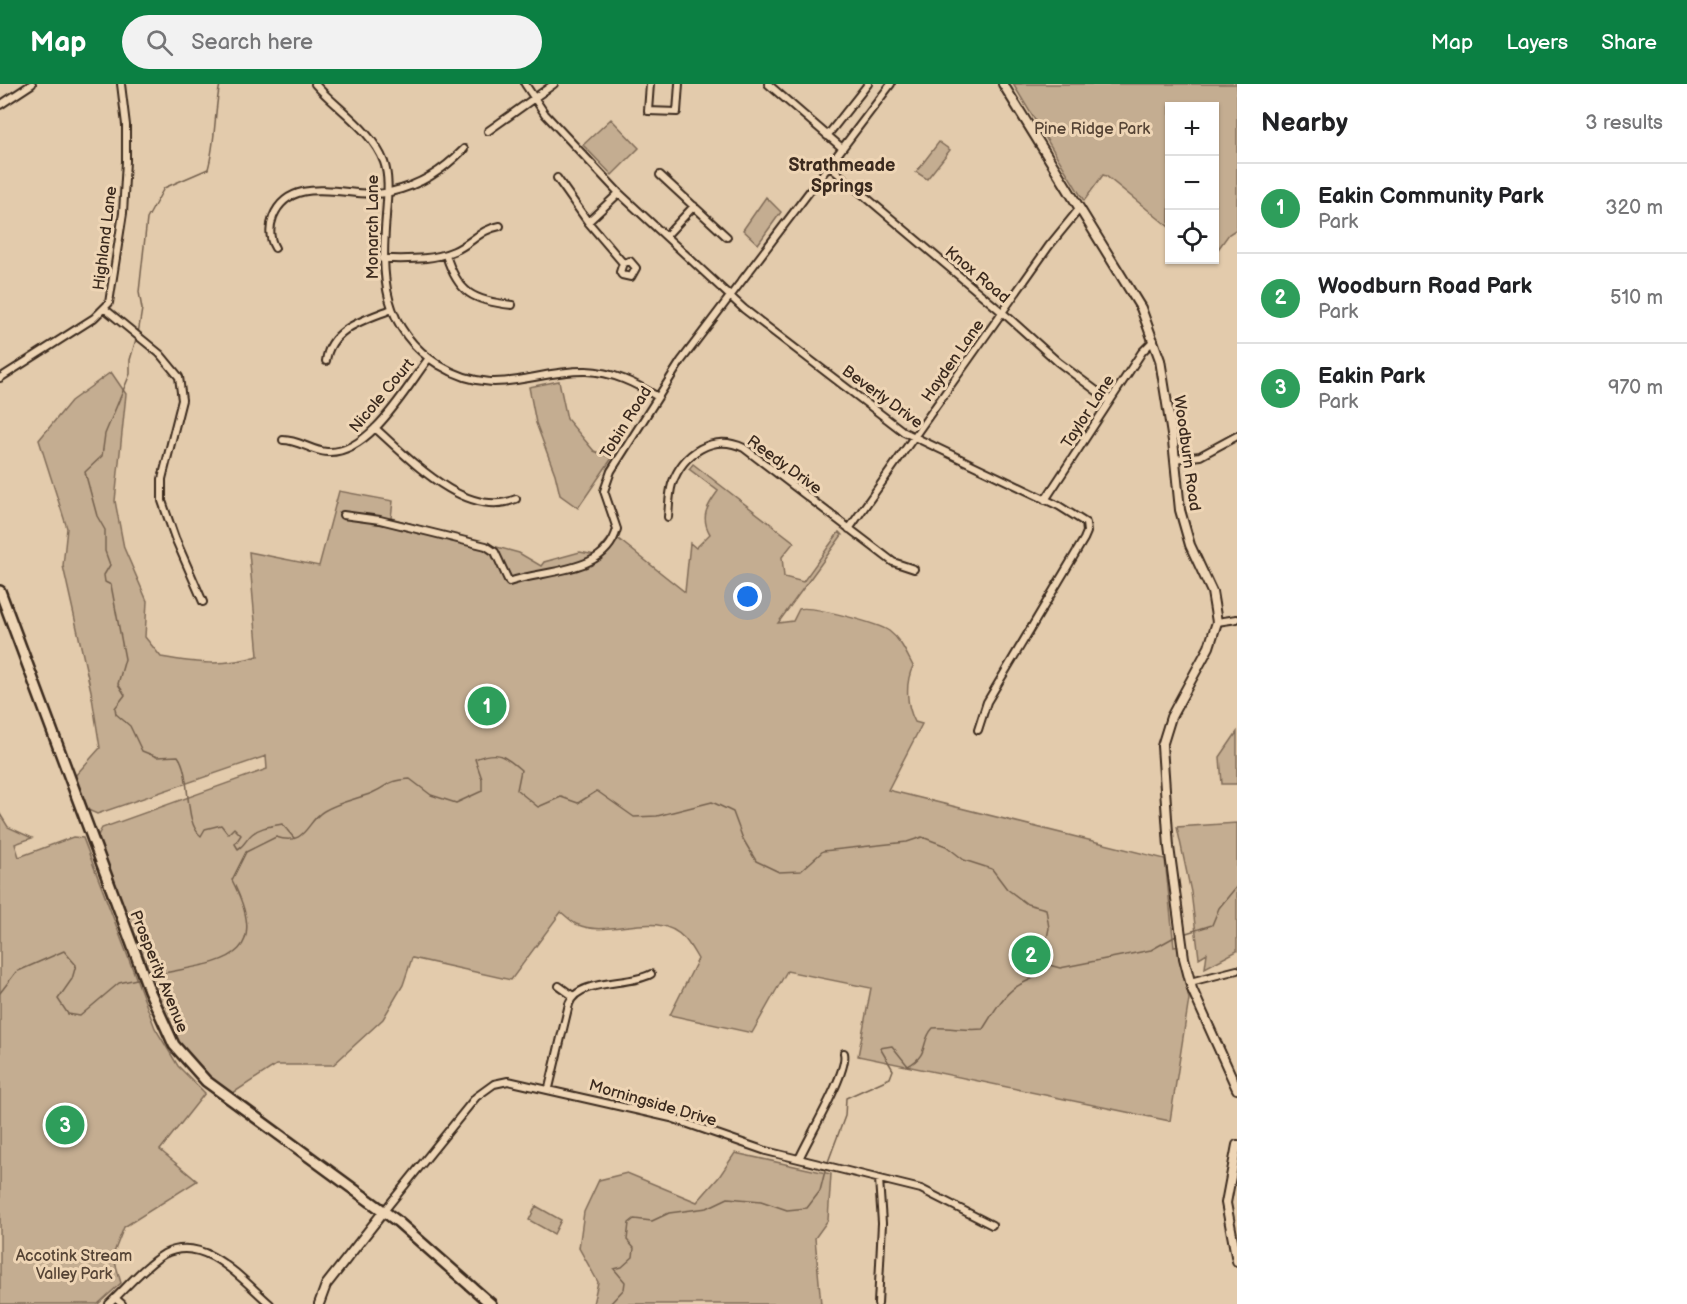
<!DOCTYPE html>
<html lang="en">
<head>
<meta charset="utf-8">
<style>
	:root { --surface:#fff; --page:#f2f2f2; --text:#202124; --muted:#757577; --line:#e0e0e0; --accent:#0b8043 }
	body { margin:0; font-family:"Balsamiq Sans",sans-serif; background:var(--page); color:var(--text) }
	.controls { position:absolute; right:18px; top:18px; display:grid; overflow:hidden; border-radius:0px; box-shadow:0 2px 4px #0004 }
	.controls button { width:54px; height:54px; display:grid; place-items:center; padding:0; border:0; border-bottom:2px solid var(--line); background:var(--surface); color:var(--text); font:30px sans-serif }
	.you { position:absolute; left:748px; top:513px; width:21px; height:21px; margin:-15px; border:4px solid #fff; border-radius:50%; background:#1a73e8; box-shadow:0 0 0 9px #1a73e833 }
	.badge { display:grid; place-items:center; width:39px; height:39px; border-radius:50%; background:var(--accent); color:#fff; font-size:20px; font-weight:700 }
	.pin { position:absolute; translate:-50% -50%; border:3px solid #fff; box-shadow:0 2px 6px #0006 }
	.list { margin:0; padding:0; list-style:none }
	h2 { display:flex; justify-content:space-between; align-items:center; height:78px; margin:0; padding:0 24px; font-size:26px }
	h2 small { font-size:20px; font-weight:400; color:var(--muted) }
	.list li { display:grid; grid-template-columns:39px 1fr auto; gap:18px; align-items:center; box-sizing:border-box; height:90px; padding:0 24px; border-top:2px solid var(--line) }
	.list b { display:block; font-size:22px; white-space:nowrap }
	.list p { margin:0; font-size:20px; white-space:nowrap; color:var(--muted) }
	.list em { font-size:20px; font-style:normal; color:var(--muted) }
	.icon { flex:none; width:33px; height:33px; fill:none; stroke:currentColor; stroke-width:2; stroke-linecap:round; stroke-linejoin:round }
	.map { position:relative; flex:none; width:1237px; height:1220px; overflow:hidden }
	header { display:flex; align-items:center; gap:36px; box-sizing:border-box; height:84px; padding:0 30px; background:var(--accent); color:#fff }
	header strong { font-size:28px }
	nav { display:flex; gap:33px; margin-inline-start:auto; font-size:21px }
	.search { width:420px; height:54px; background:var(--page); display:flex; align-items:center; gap:15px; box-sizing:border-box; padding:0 21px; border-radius:33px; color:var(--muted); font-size:22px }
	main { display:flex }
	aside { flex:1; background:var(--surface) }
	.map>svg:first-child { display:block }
</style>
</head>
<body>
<header>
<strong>Map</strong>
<div class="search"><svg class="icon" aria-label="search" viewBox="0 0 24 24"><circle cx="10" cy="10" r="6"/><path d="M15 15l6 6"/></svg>Search here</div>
<nav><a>Map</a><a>Layers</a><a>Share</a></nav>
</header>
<main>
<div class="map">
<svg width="1237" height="1220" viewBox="0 0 1237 1220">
	<rect width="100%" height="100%" fill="#e3cbac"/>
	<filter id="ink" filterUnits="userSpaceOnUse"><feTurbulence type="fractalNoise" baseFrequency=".0167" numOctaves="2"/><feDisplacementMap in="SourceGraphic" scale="12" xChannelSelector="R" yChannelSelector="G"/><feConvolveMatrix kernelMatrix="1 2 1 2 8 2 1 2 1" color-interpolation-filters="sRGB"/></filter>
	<g filter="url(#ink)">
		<!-- green -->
		<path fill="#c4ad91" stroke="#806c58" stroke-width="1.5" d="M1013,0H1237V145L1229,150L1216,168L1215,167L1214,22H1170L1169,143L1106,92L1103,91L1084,117Z
			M611,35L639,64L612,91L583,61Z
			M939,58L950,66L927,95L916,88Z
			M766,113L781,128L758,160L743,146Z
			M111,288L126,310L115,417L124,464L147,517L145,553L161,573C196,579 223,583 258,572L249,468L319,482L339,407L393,417L391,434L519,469L541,482L544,478L580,468L595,471L612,450L685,508L690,459L696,464L710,450C700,433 707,422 718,407L689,385L693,380L794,458L782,473L784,493L803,498L839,448L842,451L778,539L793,537L799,525C811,521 879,540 889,547C901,556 906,569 913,582C905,599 906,621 915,638L922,640L888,706L1165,775L1174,863L1178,862L1189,915L1170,1037L858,972L871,904L787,887L752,949L670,931L698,875C694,868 690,861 685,855C655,823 611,856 576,840C571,837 566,832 561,828L511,896L412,874L403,901L383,935L333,981H276L230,1011C207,995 188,975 174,951L97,753L102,744L267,685L266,672L97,730L88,726L75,692L100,664L91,607L63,482L67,444L39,356L71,317Z
			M559,297L567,335L594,367L612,374L578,424L560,411L555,390L536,339L529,303Z
			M1237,648V700H1222L1220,673Z
			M0,730L8,743L32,754L15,760L19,773L73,753L83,754L155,944L178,982L205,1009L160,1066L197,1097L124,1143L113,1171L121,1199L98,1220H0Z
			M1237,739V867L1205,884L1207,869L1199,874L1191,808L1177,743Z
			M735,1069L831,1090L828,1136L815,1154L821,1220H593L598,1198L579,1164L584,1128L599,1096L627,1089L697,1118L719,1093Z
			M536,1122L561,1136L554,1150L529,1136Z"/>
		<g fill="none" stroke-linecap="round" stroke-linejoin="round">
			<!-- stream -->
			<path stroke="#74614e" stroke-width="1.5" d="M138,250L142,225L139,208L147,135L164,104L208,85C216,56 214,29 220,0
				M136,255L130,276V290L105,350L102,372L85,388L97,432L105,446V467L110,481L104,491L105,498L111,501L125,575L118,600L125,611L115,624L116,630L130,642L142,667L157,673L178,672C192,691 183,738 201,752L205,745L221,741L228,750L234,744L241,751L235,760L238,765C245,761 246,755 252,750C260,743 272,742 282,740L294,754
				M1183,850L1212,841L1219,824L1237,802
				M149,892C214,877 276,883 232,796L246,768L276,753C307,763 306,737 324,727C339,718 357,715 372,709C392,700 385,697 410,695L431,711L456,719L482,707V695L475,675C497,666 504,671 521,686L517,706L538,723L561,713L578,719L597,707L634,733L657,732L712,718L733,728L743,755L756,777L779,788L801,787L823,767L907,758L922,753L946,762L964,776L992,785L1007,805L1027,820L1046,825L1049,844L1042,879L1060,884L1151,866L1178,851
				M0,909L16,888L64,867L76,881L72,895L58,915L68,930L80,932L119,899L141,894
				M828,1078L845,1032L846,1014L890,994L893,986L880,964L892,962L908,982C930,970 920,958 933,944C950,943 965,947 983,945C992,931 1002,912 1016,903C1028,895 1038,895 1047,882
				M610,1220L624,1205L625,1198L614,1185L622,1183L633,1173L634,1164L627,1156L629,1139L634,1135L652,1137L669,1129L707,1124L728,1114L761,1117L787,1126L807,1124L820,1107L825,1087"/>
			<!-- minor casing -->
			<g stroke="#3b2a1e" stroke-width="10">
				<path id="minor" d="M315,0C337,25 372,46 384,78C390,95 387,114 386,132C381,192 382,245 439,281C497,316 530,286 586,287C613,288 635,299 658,313
					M525,0L545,30L619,109L744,225L904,348L1059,422L1086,439L1087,448L1084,455L987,618L978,646
					M650,0L648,27L677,28L679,0
					M768,0L841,63
					M0,21L32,0
					M488,47L554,0
					M827,52L868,0
					M829,82L1009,234L1058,278L1110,317
					M660,91L727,153
					M557,94L588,138L623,179L620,188L622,191L631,193L636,184L630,177L623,179
					M588,138L619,109
					M666,152L694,122
					M275,164C269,154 269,144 273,133C292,86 354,117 390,108C421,101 442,87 464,65
					M446,171C458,209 473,217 512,221
					M382,175C407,175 431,177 454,167C471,160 481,145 500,142
					M105,225L160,270L179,293L182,316L162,395V417L175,454L203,518
					M326,277C330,244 365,236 392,225
					M0,294L94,234L109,219L123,129L126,77V41L121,0
					M375,344C408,373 465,436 516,415
					M283,356C299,356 311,367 327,368C369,371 406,304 429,274
					M1174,375L1200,372L1237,352
					M1045,416L1142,268L1154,256
					M343,431L380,436L486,462L495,468L509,498C545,485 605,491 617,445L604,407L611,387L681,277L891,0
					M668,433C669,422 669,410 672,400C683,369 713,349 744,364L893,478L914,485
					M849,445L1049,162L1080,124
					M1217,538L1237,535
					M1190,898L1237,886
					M559,902L573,912
					M549,1004L569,920C578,894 630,902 651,890
					M799,1075C808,1054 849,987 844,969
					M384,1127L476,1013L494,1000L508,997L671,1034L766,1067L921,1105L992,1141
					M115,1214L122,1220
					M109,1220C126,1204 144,1182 164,1170C205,1149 243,1197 270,1220
					M878,1220L882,1139L879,1095"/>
			</g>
			<!-- tertiary casing -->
			<g stroke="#3b2a1e" stroke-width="12">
				<path id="tertiary" d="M1003,0L1141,224L1160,276L1173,357L1180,426L1190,461L1212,508L1217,538L1209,563L1171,633L1162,662L1169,763L1184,874L1192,905L1237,1005
					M1237,1061L1226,1119L1237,1177
					M319,1220L326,1201L384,1127"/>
			</g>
			<!-- secondary casing -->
			<g stroke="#3b2a1e" stroke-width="14">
				<path id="secondary" d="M0,507L149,906L174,961L206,997L397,1137L491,1220"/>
			</g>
			<!-- minor -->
			<use href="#minor" stroke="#eed5b5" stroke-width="6"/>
			<!-- tertiary -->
			<use href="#tertiary" stroke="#eed5b5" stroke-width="8"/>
			<!-- secondary -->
			<use href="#secondary" stroke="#eed5b5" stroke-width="9"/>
		</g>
	</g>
	<g text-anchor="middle" stroke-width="6" stroke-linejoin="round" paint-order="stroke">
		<!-- park labels -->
		<g font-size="16" fill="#564435" stroke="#eed5b5">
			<text x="1092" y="50">Pine Ridge Park</text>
			<text x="74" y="1177">Accotink Stream<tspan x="74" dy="18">Valley Park</tspan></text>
		</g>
		<!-- street labels -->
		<g font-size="16" fill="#3b2a1e" stroke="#eed5b5">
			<text transform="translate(372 143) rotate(-90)" y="6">Monarch Lane</text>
			<text transform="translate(104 154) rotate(-83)" y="6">Highland Lane</text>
			<text transform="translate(978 190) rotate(40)" y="6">Knox Road</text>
			<text transform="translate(952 276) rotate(-55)" y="6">Hayden Lane</text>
			<text transform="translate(381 311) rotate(-50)" y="6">Nicole Court</text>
			<text transform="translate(883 312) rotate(36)" y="6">Beverly Drive</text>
			<text transform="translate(1087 327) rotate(-57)" y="6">Taylor Lane</text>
			<text transform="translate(625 338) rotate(-58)" y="6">Tobin Road</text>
			<text transform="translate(1188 369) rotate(82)" y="6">Woodburn Road</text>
			<text transform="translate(785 380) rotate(36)" y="6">Reedy Drive</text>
			<text transform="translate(160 887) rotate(68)" y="6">Prosperity Avenue</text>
			<text transform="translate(653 1018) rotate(16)" y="6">Morningside Drive</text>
		</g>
		<!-- neighbourhood labels -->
		<g font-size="18" font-weight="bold" fill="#3b2a1e" stroke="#eed5b5">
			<text x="842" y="87">Strathmeade<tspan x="842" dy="21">Springs</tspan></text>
		</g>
	</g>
</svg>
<div class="controls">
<button>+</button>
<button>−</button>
<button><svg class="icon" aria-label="locate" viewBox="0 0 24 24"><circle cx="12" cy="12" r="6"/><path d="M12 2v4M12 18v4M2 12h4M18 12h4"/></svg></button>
</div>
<div class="you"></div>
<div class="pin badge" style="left:487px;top:622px;background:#2e9e5b">1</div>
<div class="pin badge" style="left:1031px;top:871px;background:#2e9e5b">2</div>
<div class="pin badge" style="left:65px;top:1041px;background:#2e9e5b">3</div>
</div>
<aside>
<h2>Nearby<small>3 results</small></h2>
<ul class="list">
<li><span class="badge" style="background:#2e9e5b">1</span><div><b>Eakin Community Park</b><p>Park</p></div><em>320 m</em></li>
<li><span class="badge" style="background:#2e9e5b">2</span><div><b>Woodburn Road Park</b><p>Park</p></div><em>510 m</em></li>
<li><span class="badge" style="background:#2e9e5b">3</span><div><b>Eakin Park</b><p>Park</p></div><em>970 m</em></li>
</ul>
</aside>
</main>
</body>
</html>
